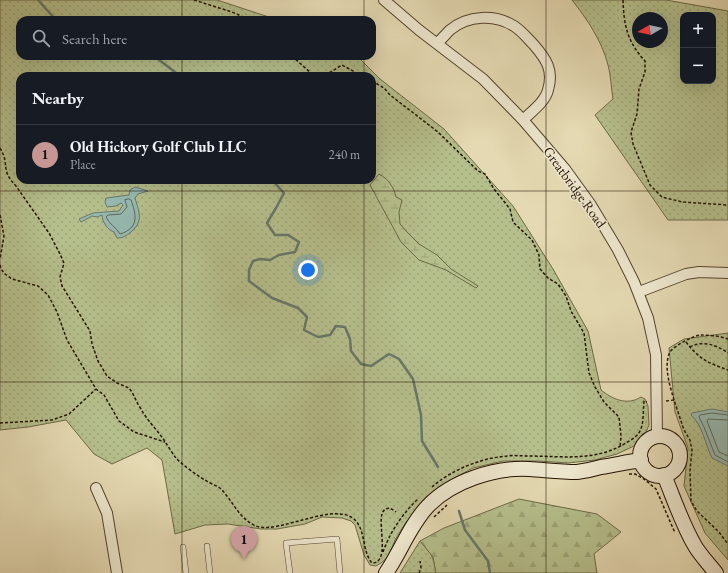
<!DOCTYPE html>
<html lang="en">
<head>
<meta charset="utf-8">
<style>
	:root { --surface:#171b24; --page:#242831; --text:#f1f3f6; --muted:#9ea1a6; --line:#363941; --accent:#c59692 }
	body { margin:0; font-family:"EB Garamond",serif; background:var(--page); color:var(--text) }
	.controls { position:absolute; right:12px; top:12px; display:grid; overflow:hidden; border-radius:8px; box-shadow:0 4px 16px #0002 }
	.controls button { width:36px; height:36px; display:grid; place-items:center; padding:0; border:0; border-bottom:1px solid var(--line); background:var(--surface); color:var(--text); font:20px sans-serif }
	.compass { position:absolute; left:632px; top:12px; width:36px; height:36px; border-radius:50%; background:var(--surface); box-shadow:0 4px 16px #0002; rotate:261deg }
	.you { position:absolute; left:308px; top:270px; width:14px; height:14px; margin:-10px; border:3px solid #fff; border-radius:50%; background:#1a73e8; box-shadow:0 0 0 6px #1a73e833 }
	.badge { display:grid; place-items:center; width:26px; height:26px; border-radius:50%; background:var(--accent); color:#111; font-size:13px; font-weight:700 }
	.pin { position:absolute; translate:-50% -33px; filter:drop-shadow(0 1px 2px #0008) }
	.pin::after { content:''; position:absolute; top:21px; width:14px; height:12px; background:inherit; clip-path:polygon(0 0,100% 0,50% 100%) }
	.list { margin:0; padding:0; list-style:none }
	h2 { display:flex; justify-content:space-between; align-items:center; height:52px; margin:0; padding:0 16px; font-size:17px }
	h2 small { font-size:13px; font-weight:400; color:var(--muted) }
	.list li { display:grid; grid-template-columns:26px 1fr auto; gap:12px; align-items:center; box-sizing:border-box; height:60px; padding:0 16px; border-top:1px solid var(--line) }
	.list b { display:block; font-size:15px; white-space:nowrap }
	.list p { margin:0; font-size:13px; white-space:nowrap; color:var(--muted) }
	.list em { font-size:13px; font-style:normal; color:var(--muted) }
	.icon { flex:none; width:22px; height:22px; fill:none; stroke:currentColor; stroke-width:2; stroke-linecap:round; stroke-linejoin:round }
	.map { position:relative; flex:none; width:728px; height:573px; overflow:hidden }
	.search { position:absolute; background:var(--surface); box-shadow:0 4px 16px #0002; left:16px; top:16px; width:360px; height:44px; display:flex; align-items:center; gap:10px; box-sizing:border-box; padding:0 14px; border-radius:12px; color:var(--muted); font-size:15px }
	.panel { position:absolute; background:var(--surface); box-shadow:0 4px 16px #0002; left:16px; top:72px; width:360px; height:112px; border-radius:12px }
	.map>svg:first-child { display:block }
</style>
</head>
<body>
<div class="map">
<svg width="728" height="573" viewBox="0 0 728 573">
	<defs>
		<pattern id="grass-dots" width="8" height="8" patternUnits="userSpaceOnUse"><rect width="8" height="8" fill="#b5bf8c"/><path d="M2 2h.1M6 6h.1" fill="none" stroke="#9ca377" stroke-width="1.8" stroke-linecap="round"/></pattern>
		<pattern id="forest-firs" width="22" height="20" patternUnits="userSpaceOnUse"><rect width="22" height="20" fill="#b5bf8c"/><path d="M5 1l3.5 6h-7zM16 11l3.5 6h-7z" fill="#9ca377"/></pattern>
		<pattern id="wetland-marsh" width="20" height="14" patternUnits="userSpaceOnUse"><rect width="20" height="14" fill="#b5bf8c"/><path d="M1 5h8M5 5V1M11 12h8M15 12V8" fill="none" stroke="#9ca377"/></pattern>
	</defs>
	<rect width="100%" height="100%" fill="#e4d9b2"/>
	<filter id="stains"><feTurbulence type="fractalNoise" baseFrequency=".005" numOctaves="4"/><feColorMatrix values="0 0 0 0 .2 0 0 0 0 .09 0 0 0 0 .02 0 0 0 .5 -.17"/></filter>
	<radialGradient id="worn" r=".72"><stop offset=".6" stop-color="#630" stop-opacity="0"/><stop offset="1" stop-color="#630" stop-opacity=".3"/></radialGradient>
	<!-- grass -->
	<path fill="url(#grass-dots)" stroke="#6c6946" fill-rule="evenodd" d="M0,0H217L278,20H20V56H357L380,79L444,129L513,206L553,269L588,331L601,390C612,399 627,406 641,397L645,399L648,406L649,425L644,437L634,446L617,454L595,460L568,463L539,461H503L473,468L447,482L430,498L406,522L395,540L388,557L381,563L376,566L370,565L364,555L355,525L351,521L342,518L322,517L305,524L277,529H261L228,524L205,525L175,534L162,460L147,448L112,464L94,454L66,420L28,427L0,430ZM20,76H372V180H20Z
		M572,0H666L728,11V220H668L595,115L613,99C611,88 611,75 608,65C602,41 587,19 572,0ZM683,15H713V81H683ZM638,18H662V42H638Z
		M728,333V560L705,533L684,486L688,448L675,412L669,348L684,339Z
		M420,541C431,548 434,561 436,573H400Z"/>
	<!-- forest -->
	<path fill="url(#forest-firs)" stroke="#6c6946" d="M519,499L597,514L621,532L594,554L597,573H436L433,557L420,541L444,528Z"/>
	<!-- wetland -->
	<path fill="url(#wetland-marsh)" stroke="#6c6946" d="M379,174C388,179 394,187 396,197L402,200L399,212L400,224L407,232L419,244L437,255L451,269L478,286L476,288L446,270L419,260L401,242L370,185Z"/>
	<!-- water -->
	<path fill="#96b9b1" stroke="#68776a" d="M135,187L148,191L138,194L135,198C139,212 144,221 131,232C126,236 123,238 117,238L114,232C108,230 102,222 102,215L97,217L92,216L81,222L79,219L93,213L119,211L123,205L121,203L116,206L107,207L105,202L106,198L129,195L130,190Z
		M712,409L728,412V466L712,458C705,444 703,426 691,415L692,413Z"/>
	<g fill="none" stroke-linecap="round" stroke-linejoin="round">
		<!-- shore -->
		<path stroke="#5d6658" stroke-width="1" d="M129,199L131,200C136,214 140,228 120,234C116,227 109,224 106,217L108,215L121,214L127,207L125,200Z
			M728,415L712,413L700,415L699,417L704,427L715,455L728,462
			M728,420L708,419L707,421L719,452L728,456"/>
		<!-- stream -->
		<path stroke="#68776a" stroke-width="2.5" d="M38,0L56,20
			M94,20L105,17L109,20
			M154,56L180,76
			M215,76L249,73L252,76
			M272,180L284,193L276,208L267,223L275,235H288L299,242L295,252L279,255L270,260L260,259L253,261L249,270V281L272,298L298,308L307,317L304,330L318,337L330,335L336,326L345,327L350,339L351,351L361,364L371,366L389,354L399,359L413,379L421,415L422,441L438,467
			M459,511L465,530L488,561L490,573"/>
		<!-- lane casing -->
		<g stroke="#54442c" stroke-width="6">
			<path id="lane" d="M207,546L210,573
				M183,547L186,573
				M290,573L286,543L337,539L340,573"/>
		</g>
		<!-- street casing -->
		<g stroke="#54442c" stroke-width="12">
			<path id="street" d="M384,0L419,30L483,79L523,120L565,169L591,205L618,250L634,282L648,318L656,355L657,436
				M437,43C442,39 446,34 450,30C468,15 495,14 514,26C522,31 528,39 534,45C546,59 554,70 548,90C545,102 532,111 523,120
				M639,292L686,274L699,272L728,273
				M96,488L107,513L117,573"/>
		</g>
		<!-- secondary casing -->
		<g stroke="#241300" stroke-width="16">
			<path id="secondary" d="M640 456a20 20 0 1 1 40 0a20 20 0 1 1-40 0Z
				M664,475C674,499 682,524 695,546C701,556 709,564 716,573
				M386,573C401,551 410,525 428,506C452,481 495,467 529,469C545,470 561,472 577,472C585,471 594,469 601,467C614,465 627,462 641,460"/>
		</g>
		<!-- path -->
		<path stroke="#241300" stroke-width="1.5" stroke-dasharray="3 2" stroke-linecap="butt" d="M194,0L232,12L250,20
			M623,0C624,26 627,41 645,61V72L639,89L637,114L631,132L633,144L650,185L662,197L682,202L728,205
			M292,56L313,75L319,76
			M320,76L329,73L342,65L362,76
			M372,81L384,88L390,95L438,132L478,171L485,174L494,189L510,209L513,222L532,240L539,255L540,269L548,278L558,284L566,296L571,311L584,333L589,373L595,387L604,402L619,417L621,436L620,447
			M0,148C10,164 0,170 16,186L49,233L60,254L64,263L60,277L62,286L90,331L92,344L98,361L107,376L117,383L129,388C134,394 136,402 141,409C147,420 157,430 164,440C168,446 172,453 176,458C180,463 199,477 205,480C210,484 217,485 221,489C233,501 239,519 256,526C279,535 337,499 356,521C366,533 362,551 372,563C390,563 378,526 382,514C382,512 384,511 385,509L390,508L396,512
			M0,215L4,236L0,259
			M0,265L1,269L5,274L12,279L38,286L48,295L57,312L67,340L96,389L104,395L119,421L134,432L165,442
			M686,342C699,359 708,363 728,370
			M690,347C702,340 717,345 728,353
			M674,400C670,386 664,368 669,354C671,347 693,336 700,335C709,335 720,336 728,339
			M666,401L674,400L684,430L690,440L692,450L690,471L691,501L697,511L719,532L728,544
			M0,423L52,420L69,414L96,389
			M629,474H635L644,479L656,489L675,533
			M432,487C451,470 481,458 507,456C514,455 521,456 528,456C563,456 595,462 626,443C631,440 637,437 640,431C644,423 643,411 644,401L647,402
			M434,517L447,505
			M383,552C390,532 403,513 418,499
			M419,573L421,568L420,561"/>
		<!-- lane -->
		<use href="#lane" stroke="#ede6cd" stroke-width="5"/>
		<!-- street -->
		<use href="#street" stroke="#ede6cd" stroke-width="10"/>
		<!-- secondary -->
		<use href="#secondary" stroke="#ede6cd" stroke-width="14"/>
	</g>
	<!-- grid -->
	<path fill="none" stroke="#241300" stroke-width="1" stroke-opacity="0.55" d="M182,0V20M364,0V20M546,0V573M182,56V76M364,56V76M182,180V573M364,180V573M0,191H728M0,382H728"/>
	<g text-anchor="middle" stroke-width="3" stroke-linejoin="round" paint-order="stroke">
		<!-- street labels -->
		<g font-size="14" fill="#241300" stroke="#ede6cd">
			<text transform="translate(575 187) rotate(54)" y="5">Greatbridge Road</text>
		</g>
	</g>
	<rect width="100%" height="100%" filter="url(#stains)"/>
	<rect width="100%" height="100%" fill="url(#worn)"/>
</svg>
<div class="controls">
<button>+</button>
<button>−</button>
</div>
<svg class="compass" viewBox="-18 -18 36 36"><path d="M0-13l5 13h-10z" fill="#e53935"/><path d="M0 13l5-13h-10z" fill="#9ea1a6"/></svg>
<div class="you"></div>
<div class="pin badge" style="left:244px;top:559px">1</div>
<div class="search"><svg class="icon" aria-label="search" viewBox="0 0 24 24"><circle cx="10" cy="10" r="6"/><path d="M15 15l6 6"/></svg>Search here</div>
<section class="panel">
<h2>Nearby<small></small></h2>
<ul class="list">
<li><span class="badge">1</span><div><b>Old Hickory Golf Club LLC</b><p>Place</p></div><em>240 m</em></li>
</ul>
</section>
</div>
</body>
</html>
